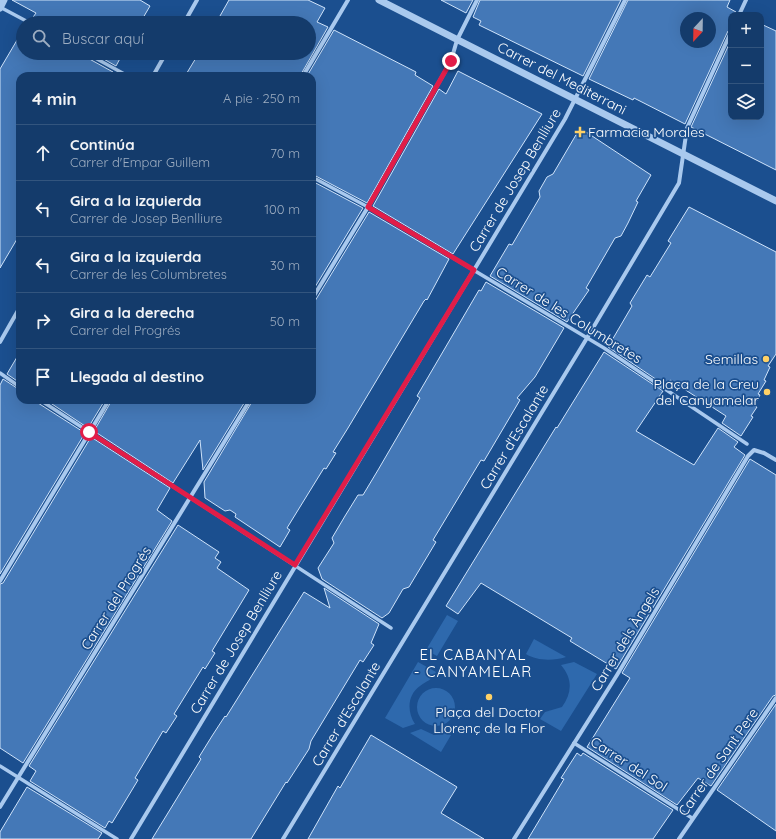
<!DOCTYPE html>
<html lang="es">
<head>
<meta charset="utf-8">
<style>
	:root { --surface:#143b6b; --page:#214673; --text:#f1f3f6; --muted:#9dadc1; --line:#33557e }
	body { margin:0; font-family:Quicksand,sans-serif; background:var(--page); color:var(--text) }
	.controls { position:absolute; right:12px; top:12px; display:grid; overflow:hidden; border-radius:8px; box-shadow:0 4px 16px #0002 }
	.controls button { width:36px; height:36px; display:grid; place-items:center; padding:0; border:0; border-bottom:1px solid var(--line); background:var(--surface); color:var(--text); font:20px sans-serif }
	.compass { position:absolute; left:680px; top:12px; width:36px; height:36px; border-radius:50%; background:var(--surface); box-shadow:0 4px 16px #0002; rotate:202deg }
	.stop { position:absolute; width:12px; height:12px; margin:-9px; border:3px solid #e11d48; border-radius:50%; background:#fff }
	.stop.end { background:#e11d48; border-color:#fff; box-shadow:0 1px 4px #0008 }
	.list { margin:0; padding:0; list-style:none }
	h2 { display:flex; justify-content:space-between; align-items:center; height:52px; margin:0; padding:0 16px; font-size:17px }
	h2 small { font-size:13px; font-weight:400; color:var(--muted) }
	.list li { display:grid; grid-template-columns:26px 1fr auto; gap:12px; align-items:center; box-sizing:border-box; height:56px; padding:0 16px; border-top:1px solid var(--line) }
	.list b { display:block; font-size:15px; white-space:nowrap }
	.list p { margin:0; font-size:13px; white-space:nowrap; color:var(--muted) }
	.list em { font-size:13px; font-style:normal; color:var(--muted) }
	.icon { flex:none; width:22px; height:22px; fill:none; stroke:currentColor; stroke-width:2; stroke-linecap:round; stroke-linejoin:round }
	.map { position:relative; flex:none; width:776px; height:839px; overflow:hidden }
	.search { position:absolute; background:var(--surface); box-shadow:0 4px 16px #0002; left:16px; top:16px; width:300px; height:44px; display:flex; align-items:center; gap:10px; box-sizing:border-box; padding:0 14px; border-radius:22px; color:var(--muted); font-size:15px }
	.panel { position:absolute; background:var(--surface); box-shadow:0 4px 16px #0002; left:16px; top:72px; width:300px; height:332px; border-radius:12px }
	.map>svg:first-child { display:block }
</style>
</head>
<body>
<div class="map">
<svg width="776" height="839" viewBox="0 0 776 839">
	<rect width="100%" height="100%" fill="#1b4f8f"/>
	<!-- green -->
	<path fill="#2e69ad" d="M447,615L458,621L437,656L426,650Z
		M534,639L566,657C553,661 537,661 526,654Z
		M418,662L436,672C431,681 428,680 420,686C407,695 407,712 415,724L403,728L385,718Z
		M574,662L597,674L561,731L540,719L545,712L562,707C572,693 573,679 561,665Z
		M417 707a19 19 0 1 1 38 0a19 19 0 1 1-38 0Z
		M421,729L434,735L446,733L451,735L441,752L410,733Z"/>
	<!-- building -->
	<path fill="#4478b7" stroke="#cfe3fa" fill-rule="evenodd" d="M12,0H140L150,6L140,23H33L31,20L36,13Z
		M229,0H308L325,8L317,22L328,27L300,76H185L199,53H309V23H216Z
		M441,0H473L466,13Z
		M480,0H621L583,76L479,25L481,21L473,17Z
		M628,0H730L727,7L736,12V15H731V29L728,31L685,124L634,98L633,100L589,79ZM686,18H710V42H686Z
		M761,24L776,31V170L691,127L731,40V117H761Z
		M23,30V53H83L84,56L113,72L111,76H20V234L0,268V69Z
		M334,30L416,72L415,75L433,86L367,203L312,174V76H307Z
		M93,53H123L116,66Z
		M458,71L542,114L453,254L373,206L439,89L446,94Z
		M580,128L651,175L636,201L638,202L628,223L621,236L615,238L586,288L589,290L567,322L490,276L509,244L512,245L540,197L539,191L547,177L553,174Z
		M312,181L363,208L312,292Z
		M689,207L776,252V354L768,366L770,367L764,380L766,381L758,394L760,395L754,406L757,407L751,416L753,417L741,436L722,423L726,416L670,380L666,386L608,347L632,306L630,303L647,275L650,277L671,243L668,241Z
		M369,212L449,259L427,300L426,299L424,301L348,428L333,452L336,453L326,469L324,468L287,528L290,530L280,547L235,517L236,514L230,510L225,511L205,498L204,482L253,400H312V302L315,301Z
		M486,282L564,328L535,377L517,398L520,400L484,461L481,460L433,540L436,542L409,587L403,589L389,613L382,618L322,579L318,568L334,543L332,538L345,516L358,495H363L378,470L420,398L417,396L479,290L481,291Z
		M20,352V383L7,374Z
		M604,352L663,391L636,431L694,465L718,428L738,442L734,447L745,455L616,669L570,641L572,638L481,583L458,614L446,606L556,427L557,428Z
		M3,379L20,390V400H37L38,403L85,433L0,574V385Z
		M46,400H105L88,428Z
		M112,400H246L203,470L200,440L173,483L94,431Z
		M91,437L170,488L157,510L172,521L23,763L0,748V584L3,583Z
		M750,459L776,475V695L773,696L711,786L698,778L677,805L587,747L630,678L622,673Z
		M178,525L219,552L215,558L221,562L217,568L249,590L212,651L215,653L205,669L203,667L174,714L177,716L166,733L163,731L135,778L138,780L112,823L109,821L105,828L30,781L36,771L29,766Z
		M324,588L379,624L371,643L374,645L363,662L360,660L311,741L309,749L287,783L286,782L251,839H152L201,759L199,757L212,736L225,716L226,717L304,592L330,608Z
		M776,704V831L717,790Z
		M371,735L457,787L441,813L484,839H308L338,786L340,788Z
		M577,753L581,756L583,753L673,810L653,839H528L564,779L561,778Z
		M27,787L102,833L98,839H0V832Z"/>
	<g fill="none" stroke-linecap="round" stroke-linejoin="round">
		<!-- pedestrian -->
		<path stroke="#a9c9ee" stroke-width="3.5" d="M0,7L30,23
			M86,53L128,76
			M312,177L368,207L604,348L747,444
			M0,373L20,387
			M40,400L391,628
			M574,743L692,818
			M0,766L117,839"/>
		<!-- minor -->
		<path stroke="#a9c9ee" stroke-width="4" d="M739,15L746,0
			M184,23L197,0
			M153,76L166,53
			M303,76L348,0
			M312,299L368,207L451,61L457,40L477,0
			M0,342L20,307
			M0,581L109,400
			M0,807L250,400
			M131,839L565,119L625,0
			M283,839L587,338L679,183L687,128L731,32
			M514,839L617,675L748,456L754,450L764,453L776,460
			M679,839L776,698"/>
		<!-- tertiary -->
		<path stroke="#a9c9ee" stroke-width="7" d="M379,0L776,201
			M0,8L4,0"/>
	</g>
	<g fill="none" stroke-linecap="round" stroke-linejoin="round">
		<!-- route -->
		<path stroke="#e11d48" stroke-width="5" d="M89,432L295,565L474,270L368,207L451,61"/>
	</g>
	<!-- markers -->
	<g fill="#ffd166" stroke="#1b4f8f" stroke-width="1.5">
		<path d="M578 126h4v4h4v4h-4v4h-4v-4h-4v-4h4z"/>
		<circle cx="766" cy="359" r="4"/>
		<circle cx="767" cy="392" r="4"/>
		<circle cx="489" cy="697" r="4"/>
	</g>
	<g text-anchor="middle" stroke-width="3.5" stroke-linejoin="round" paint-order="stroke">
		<!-- street labels -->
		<g font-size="14" fill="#fff" stroke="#1b4f8f">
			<text transform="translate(562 78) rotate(27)" y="5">Carrer del Mediterrani</text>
			<text transform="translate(515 180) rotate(-59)" y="5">Carrer de Josep Benlliure</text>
			<text transform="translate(569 315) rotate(32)" y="5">Carrer de les Columbretes</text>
			<text transform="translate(514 437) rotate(-59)" y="5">Carrer d'Escalante</text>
			<text transform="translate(116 598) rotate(-58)" y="5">Carrer del Progrés</text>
			<text transform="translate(625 639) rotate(-59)" y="5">Carrer dels Àngels</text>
			<text transform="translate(236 642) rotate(-59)" y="5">Carrer de Josep Benlliure</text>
			<text transform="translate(346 714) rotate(-59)" y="5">Carrer d'Escalante</text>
			<text transform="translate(718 762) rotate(-55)" y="5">Carrer de Sant Pere</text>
			<text transform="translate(629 764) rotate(33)" y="5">Carrer del Sol</text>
		</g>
		<!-- poi labels -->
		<g font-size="14" fill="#fff" stroke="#1b4f8f" text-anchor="end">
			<text x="588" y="137" text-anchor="start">Farmacia Morales</text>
			<text x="758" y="364">Semillas</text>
			<text x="759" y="389">Plaça de la Creu<tspan x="759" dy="16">del Canyamelar</tspan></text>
			<text x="489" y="717" text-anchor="middle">Plaça del Doctor<tspan x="489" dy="16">Llorenç de la Flor</tspan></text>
		</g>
		<!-- neighbourhood labels -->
		<g font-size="15" letter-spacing="1" fill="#fff" stroke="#1b4f8f">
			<text x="473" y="660">EL CABANYAL<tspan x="473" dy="17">- CANYAMELAR</tspan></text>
		</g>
	</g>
</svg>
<div class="controls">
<button>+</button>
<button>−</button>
<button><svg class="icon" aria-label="layers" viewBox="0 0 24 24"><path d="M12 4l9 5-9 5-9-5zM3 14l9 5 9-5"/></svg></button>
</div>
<svg class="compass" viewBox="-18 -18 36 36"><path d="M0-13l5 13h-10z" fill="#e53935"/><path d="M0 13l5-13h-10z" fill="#9dadc1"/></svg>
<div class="stop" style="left:89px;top:432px"></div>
<div class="stop end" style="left:451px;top:61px"></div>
<div class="search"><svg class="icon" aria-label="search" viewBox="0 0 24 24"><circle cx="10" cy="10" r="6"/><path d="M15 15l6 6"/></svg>Buscar aquí</div>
<section class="panel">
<h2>4 min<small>A pie · 250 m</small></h2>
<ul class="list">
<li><svg class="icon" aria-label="ahead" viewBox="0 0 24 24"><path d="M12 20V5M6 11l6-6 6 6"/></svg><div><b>Continúa</b><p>Carrer d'Empar Guillem</p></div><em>70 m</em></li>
<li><svg class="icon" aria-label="left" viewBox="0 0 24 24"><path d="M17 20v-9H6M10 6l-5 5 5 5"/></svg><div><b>Gira a la izquierda</b><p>Carrer de Josep Benlliure</p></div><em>100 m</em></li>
<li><svg class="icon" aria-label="left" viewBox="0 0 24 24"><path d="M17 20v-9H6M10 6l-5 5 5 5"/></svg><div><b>Gira a la izquierda</b><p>Carrer de les Columbretes</p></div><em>30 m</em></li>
<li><svg class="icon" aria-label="right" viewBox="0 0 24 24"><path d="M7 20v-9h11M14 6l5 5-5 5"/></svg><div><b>Gira a la derecha</b><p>Carrer del Progrés</p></div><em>50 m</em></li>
<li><svg class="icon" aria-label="arrive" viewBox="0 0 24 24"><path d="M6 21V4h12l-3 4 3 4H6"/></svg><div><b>Llegada al destino</b></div></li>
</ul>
</section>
</div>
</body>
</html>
